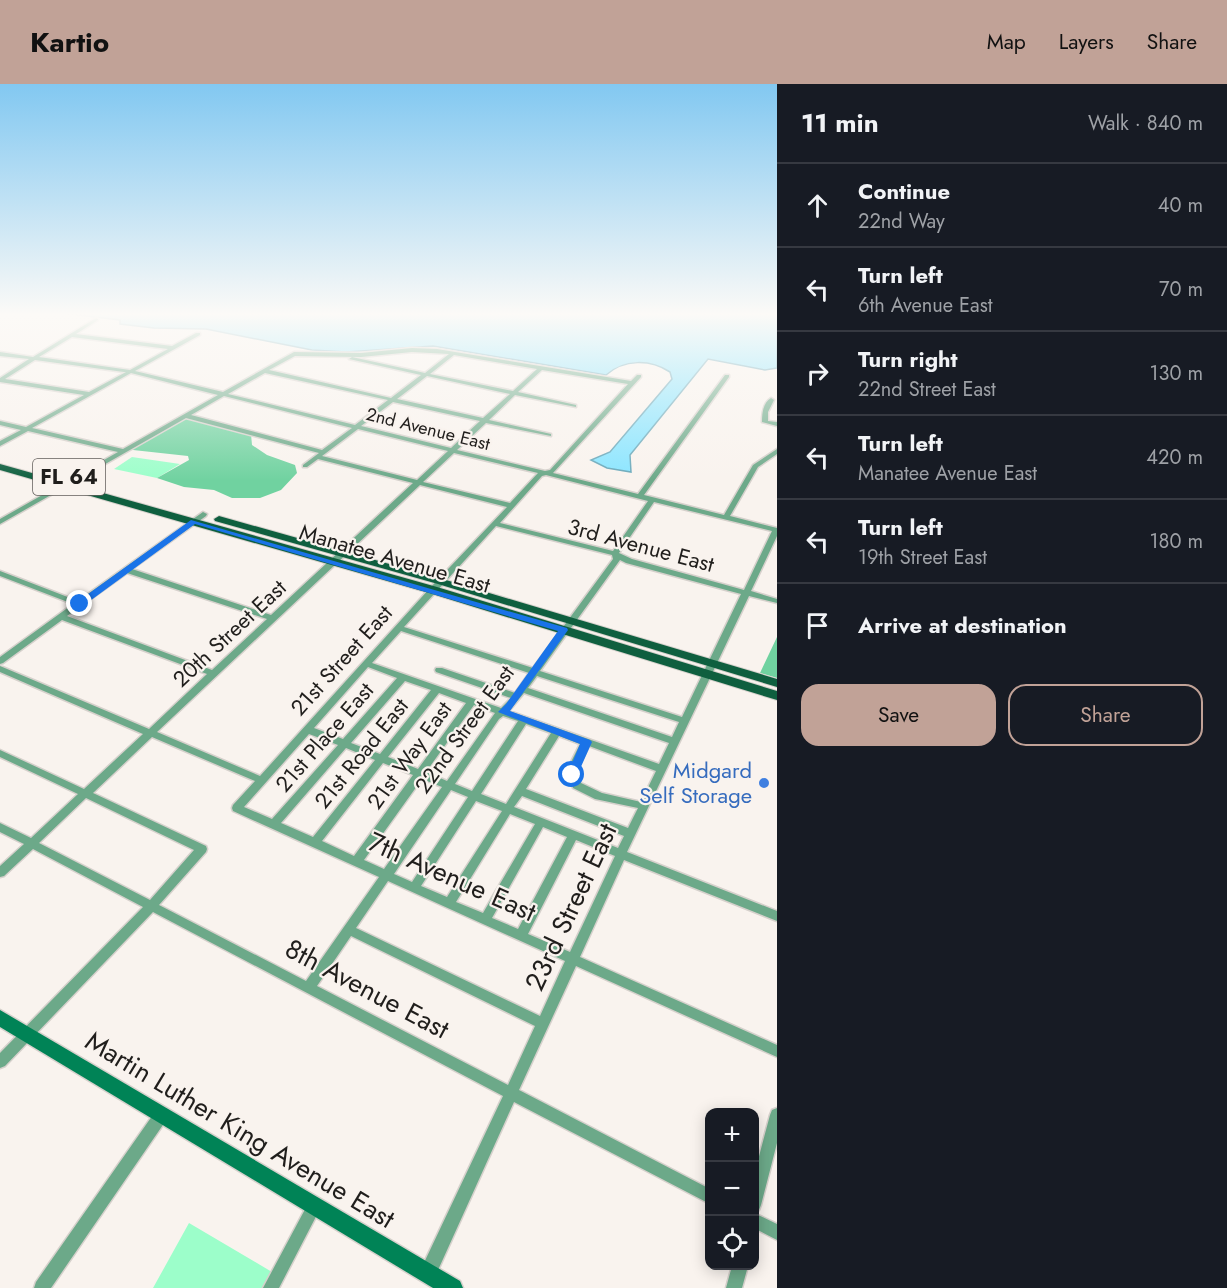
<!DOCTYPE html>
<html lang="en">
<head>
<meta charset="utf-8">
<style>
	:root { --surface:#171b24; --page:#20242c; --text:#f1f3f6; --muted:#9ea1a6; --line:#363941; --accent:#c1a297 }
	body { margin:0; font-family:Jost,sans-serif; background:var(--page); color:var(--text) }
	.controls { position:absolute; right:18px; bottom:18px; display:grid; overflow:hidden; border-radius:12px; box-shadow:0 3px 15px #0003 }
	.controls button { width:54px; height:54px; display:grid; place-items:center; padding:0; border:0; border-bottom:2px solid var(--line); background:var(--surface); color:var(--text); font:30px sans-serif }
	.stop { position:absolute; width:18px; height:18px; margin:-14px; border:4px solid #1a73e8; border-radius:50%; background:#fff }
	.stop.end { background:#1a73e8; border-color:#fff; box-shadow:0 2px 6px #0008 }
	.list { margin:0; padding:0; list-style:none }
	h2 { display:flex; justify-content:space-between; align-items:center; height:78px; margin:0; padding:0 24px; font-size:26px }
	h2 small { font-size:20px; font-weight:400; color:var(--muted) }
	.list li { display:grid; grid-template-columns:39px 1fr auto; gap:18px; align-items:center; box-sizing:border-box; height:84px; padding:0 24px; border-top:2px solid var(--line) }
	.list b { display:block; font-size:22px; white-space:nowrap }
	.list p { margin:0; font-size:20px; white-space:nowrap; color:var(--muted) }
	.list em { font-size:20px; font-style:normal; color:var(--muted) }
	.actions { display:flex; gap:12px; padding:18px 24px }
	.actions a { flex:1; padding:14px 0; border:2px solid var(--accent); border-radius:18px; text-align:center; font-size:21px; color:var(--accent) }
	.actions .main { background:var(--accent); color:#111 }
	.icon { flex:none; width:33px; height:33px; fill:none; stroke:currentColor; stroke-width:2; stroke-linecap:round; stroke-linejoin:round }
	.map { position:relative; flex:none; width:777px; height:1204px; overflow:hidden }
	header { display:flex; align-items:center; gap:36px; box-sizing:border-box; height:84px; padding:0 30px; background:var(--accent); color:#111 }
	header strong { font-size:28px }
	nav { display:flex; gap:33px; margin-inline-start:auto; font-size:21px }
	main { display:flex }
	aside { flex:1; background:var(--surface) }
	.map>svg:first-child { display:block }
</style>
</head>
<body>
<header>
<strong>Kartio</strong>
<nav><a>Map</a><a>Layers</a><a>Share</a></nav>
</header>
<main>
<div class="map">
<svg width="777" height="1204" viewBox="0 0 777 1204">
	<rect width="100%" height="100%" fill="#f9f3ee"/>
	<!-- green -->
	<path fill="#9cfeca" d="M132,373L180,380L157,394L114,385Z
		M189,1139L272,1188L263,1204H153Z"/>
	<!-- forest -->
	<path fill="#70d2a0" d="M187,333L251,350L252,361L267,371L295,381L297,389L281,406L260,414H232L214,406L184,403L157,394L189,376L188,372L133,366V364Z
		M777,553V594L760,589Z"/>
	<!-- water -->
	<path fill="#8ae5ff" stroke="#6aa9bb" stroke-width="1.5" d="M62,229H777V284L765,286L708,275L630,371L631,388L607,384L591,376L610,368L672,295L670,288C650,275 624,275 606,291L433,262L346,268L312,266L206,245L154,244L120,240V236Z"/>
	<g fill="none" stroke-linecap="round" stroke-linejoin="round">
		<!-- street casing -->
		<g stroke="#d6d1cc" stroke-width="3">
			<path id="street" d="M96,234L98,235V236L76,250L172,262L196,249H200V251L135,287L223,308L294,268L361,269L412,264L437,265L631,297L637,291H641V293L553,389L638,410L725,291H729V293L644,411L724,431L753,381L777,365V370L758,383L730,432L777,444V452L751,507L777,515V519L749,512L627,768L777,827V837L624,776L580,873L777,961V973L576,882L519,1006L710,1105V1120L514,1018L434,1195L428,1197L422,1195L420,1189L422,1183L503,1012L153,828L5,982L0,984V969L143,823L33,765L4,792L0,793V782L24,760L0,748V739L31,754L78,710L0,673V666L84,705L143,650L0,588V582L149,645L207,590L62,536L3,579L0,580V573L73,520L0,492V487L78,517L203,428L207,430L206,432L132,485L271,531L413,399L318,375L307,383H303V381L319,369L186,334L0,440V435L118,368L28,347L0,362V357L21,346L0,341V337L26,343L84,311L0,298V294L29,275L0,272V268L33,273ZM72,253L168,265L130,286L39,273ZM412,268L449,270L425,289L352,273L349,275L421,291L391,314L269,286L295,272L361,273ZM454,271L537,285L513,307L430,290ZM35,276L124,288H126L89,308L5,295ZM542,286L628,300L550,386L545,387L457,366L486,339L551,352V350L489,336L515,311L576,323V321L518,308ZM131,289L218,311L123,365L32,344ZM265,289L388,316L355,341L228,310ZM427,292L510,310L483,334L397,315ZM224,312L352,344L322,366L191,331ZM393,318L480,337L451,364L361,342ZM358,345L448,367L417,396L322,372ZM454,369L538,389L510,419L423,398ZM546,391L648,417L613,467L500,439L542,392ZM420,401L507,423L430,504L260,692L157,648ZM654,418L772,447L744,506L632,475L619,469ZM496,442L612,471L613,475L533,584L404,543ZM620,476L626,479L741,510L682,633L540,587ZM127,489L267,535L212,586L67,532ZM401,547L529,589L515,609L442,584H436L435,586L436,588L511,614L501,624L372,579ZM368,583L397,594L343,655L314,644ZM537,592L679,638L672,653L528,604ZM405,597L431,606L380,670L351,659ZM439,609L466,619L418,685L388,673ZM524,609L669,659L659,680L509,627ZM474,621L495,629L447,697L426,688ZM503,632L518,637L472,707L455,700L499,635ZM526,640L551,649L506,720L481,710ZM309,650L338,661L272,735L244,723ZM559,652L580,660L567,686L573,704L595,715L638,724L628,744L526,705ZM152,653L255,697L233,721L232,724L233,727L379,793L306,897L159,821L206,768L207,765L206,762L93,709ZM589,662L656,687L641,718L602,709L581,699L577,686ZM346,664L375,676L313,753L281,739ZM383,679L413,691L354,772L322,757ZM422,695L442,703L384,785L364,776ZM451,706L468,713L412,798L394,790ZM522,712L624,752L618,764L514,723ZM86,714L194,766L150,816L39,759ZM476,717L502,727L447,813L421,802ZM510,730L535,740L483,829L456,818ZM543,743L567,753L518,845L492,834ZM576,756L615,772L570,868L528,850ZM388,797L565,877L540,932L356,844ZM351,852L535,942L508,1001L317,902Z
				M771,314L774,316L768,328V337L777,338V342L762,338C762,329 763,319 771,314Z
				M162,1023L167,1025L169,1030L167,1035L51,1204H34L36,1198L157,1025Z
				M777,1024V1059L761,1121L759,1126L754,1128V1091L770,1031L772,1026Z
				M315,1114L320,1116L322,1121L279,1204H263L310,1116Z
				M754,1129L777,1140V1156L754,1144Z
				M732,1182H748L742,1204H726Z"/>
		</g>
		<!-- secondary casing -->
		<g stroke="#d6d1cc" stroke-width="3">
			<path id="secondary" d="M0,926L460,1197L463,1204H433L0,943Z"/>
		</g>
		<!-- primary casing -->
		<g stroke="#d6d1cc" stroke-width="2">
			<path id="primary" d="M0,380L437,503L777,607V616L429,509L0,386Z
				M219,432L446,496L777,595V603L438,500L215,437L214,435Z"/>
		</g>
		<!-- street -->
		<use href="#street" fill="#6ca989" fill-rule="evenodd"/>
		<!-- secondary -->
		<use href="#secondary" fill="#008356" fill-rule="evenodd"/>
		<!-- primary -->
		<use href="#primary" fill="#0f5f3f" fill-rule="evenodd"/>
	</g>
	<!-- sky -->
	<linearGradient id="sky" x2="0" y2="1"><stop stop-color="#82c8f1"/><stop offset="0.58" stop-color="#fcfaf7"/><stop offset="1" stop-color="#fcfaf7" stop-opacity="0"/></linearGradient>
	<rect width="777" height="397" fill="url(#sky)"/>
	<!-- route -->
	<path fill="#1a73e8" d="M191,436L567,544L568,546L510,627L590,656L592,658L576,694H568L567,691L580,660L498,628L506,620L558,547L195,440L83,522H77V518Z"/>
	<!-- markers -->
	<circle fill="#3f7fe0" stroke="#f9f3ee" stroke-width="2" cx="764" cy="699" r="6"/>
	<g text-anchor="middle" stroke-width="4.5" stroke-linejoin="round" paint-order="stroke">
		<!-- far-street labels -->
		<g font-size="18" fill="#201e1c" stroke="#f9f3ee">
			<text transform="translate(428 345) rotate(14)" y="6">2nd Avenue East</text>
		</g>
		<!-- shield labels -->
		<rect fill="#f9f3ee" stroke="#615e5b" stroke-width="1.5" x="33" y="375" width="72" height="36" rx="4.5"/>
		<g font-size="21" font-weight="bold" fill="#201e1c">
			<text x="69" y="400">FL 64</text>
		</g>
		<!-- street labels -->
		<g font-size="22" fill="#201e1c" stroke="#f9f3ee">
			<text transform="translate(641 461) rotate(15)" y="8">3rd Avenue East</text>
			<text transform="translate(395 474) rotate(16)" y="8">Manatee Avenue East</text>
			<text transform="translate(229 549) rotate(-43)" y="8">20th Street East</text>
			<text transform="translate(341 576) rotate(-48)" y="8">21st Street East</text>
			<text transform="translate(464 645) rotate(-54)" y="8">22nd Street East</text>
			<text transform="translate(324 653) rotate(-49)" y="8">21st Place East</text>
			<text transform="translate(361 669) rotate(-51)" y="8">21st Road East</text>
			<text transform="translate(409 671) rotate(-54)" y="8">21st Way East</text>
		</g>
		<!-- shop labels -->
		<g font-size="22" fill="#366cbe" stroke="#f9f3ee" text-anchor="end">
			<text x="752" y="694">Midgard<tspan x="752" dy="25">Self Storage</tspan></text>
		</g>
		<!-- near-street labels -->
		<g font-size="27" fill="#201e1c" stroke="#f9f3ee">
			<text transform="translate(452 793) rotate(24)" y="9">7th Avenue East</text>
			<text transform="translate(571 823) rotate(-65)" y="9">23rd Street East</text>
			<text transform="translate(367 905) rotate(28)" y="9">8th Avenue East</text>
			<text transform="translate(240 1046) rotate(31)" y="9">Martin Luther King Avenue East</text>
		</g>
	</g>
</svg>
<div class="controls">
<button>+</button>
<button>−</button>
<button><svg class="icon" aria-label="locate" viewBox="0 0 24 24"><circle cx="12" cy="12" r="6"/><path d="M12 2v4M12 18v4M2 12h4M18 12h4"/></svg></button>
</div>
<div class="stop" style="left:572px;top:691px"></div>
<div class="stop end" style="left:80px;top:520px"></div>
</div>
<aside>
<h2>11 min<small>Walk · 840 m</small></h2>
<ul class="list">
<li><svg class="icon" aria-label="ahead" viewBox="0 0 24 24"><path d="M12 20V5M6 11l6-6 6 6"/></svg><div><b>Continue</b><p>22nd Way</p></div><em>40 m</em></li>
<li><svg class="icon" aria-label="left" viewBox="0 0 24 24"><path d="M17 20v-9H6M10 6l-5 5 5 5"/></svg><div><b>Turn left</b><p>6th Avenue East</p></div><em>70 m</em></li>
<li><svg class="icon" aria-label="right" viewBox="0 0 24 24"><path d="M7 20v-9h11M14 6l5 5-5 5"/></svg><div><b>Turn right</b><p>22nd Street East</p></div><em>130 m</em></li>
<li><svg class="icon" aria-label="left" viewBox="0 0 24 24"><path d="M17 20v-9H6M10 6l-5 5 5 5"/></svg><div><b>Turn left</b><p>Manatee Avenue East</p></div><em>420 m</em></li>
<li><svg class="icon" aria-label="left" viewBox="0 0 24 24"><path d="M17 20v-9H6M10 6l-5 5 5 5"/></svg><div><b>Turn left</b><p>19th Street East</p></div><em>180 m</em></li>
<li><svg class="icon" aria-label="arrive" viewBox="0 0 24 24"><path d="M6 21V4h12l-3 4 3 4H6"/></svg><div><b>Arrive at destination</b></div></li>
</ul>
<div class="actions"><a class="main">Save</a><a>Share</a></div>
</aside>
</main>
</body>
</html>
